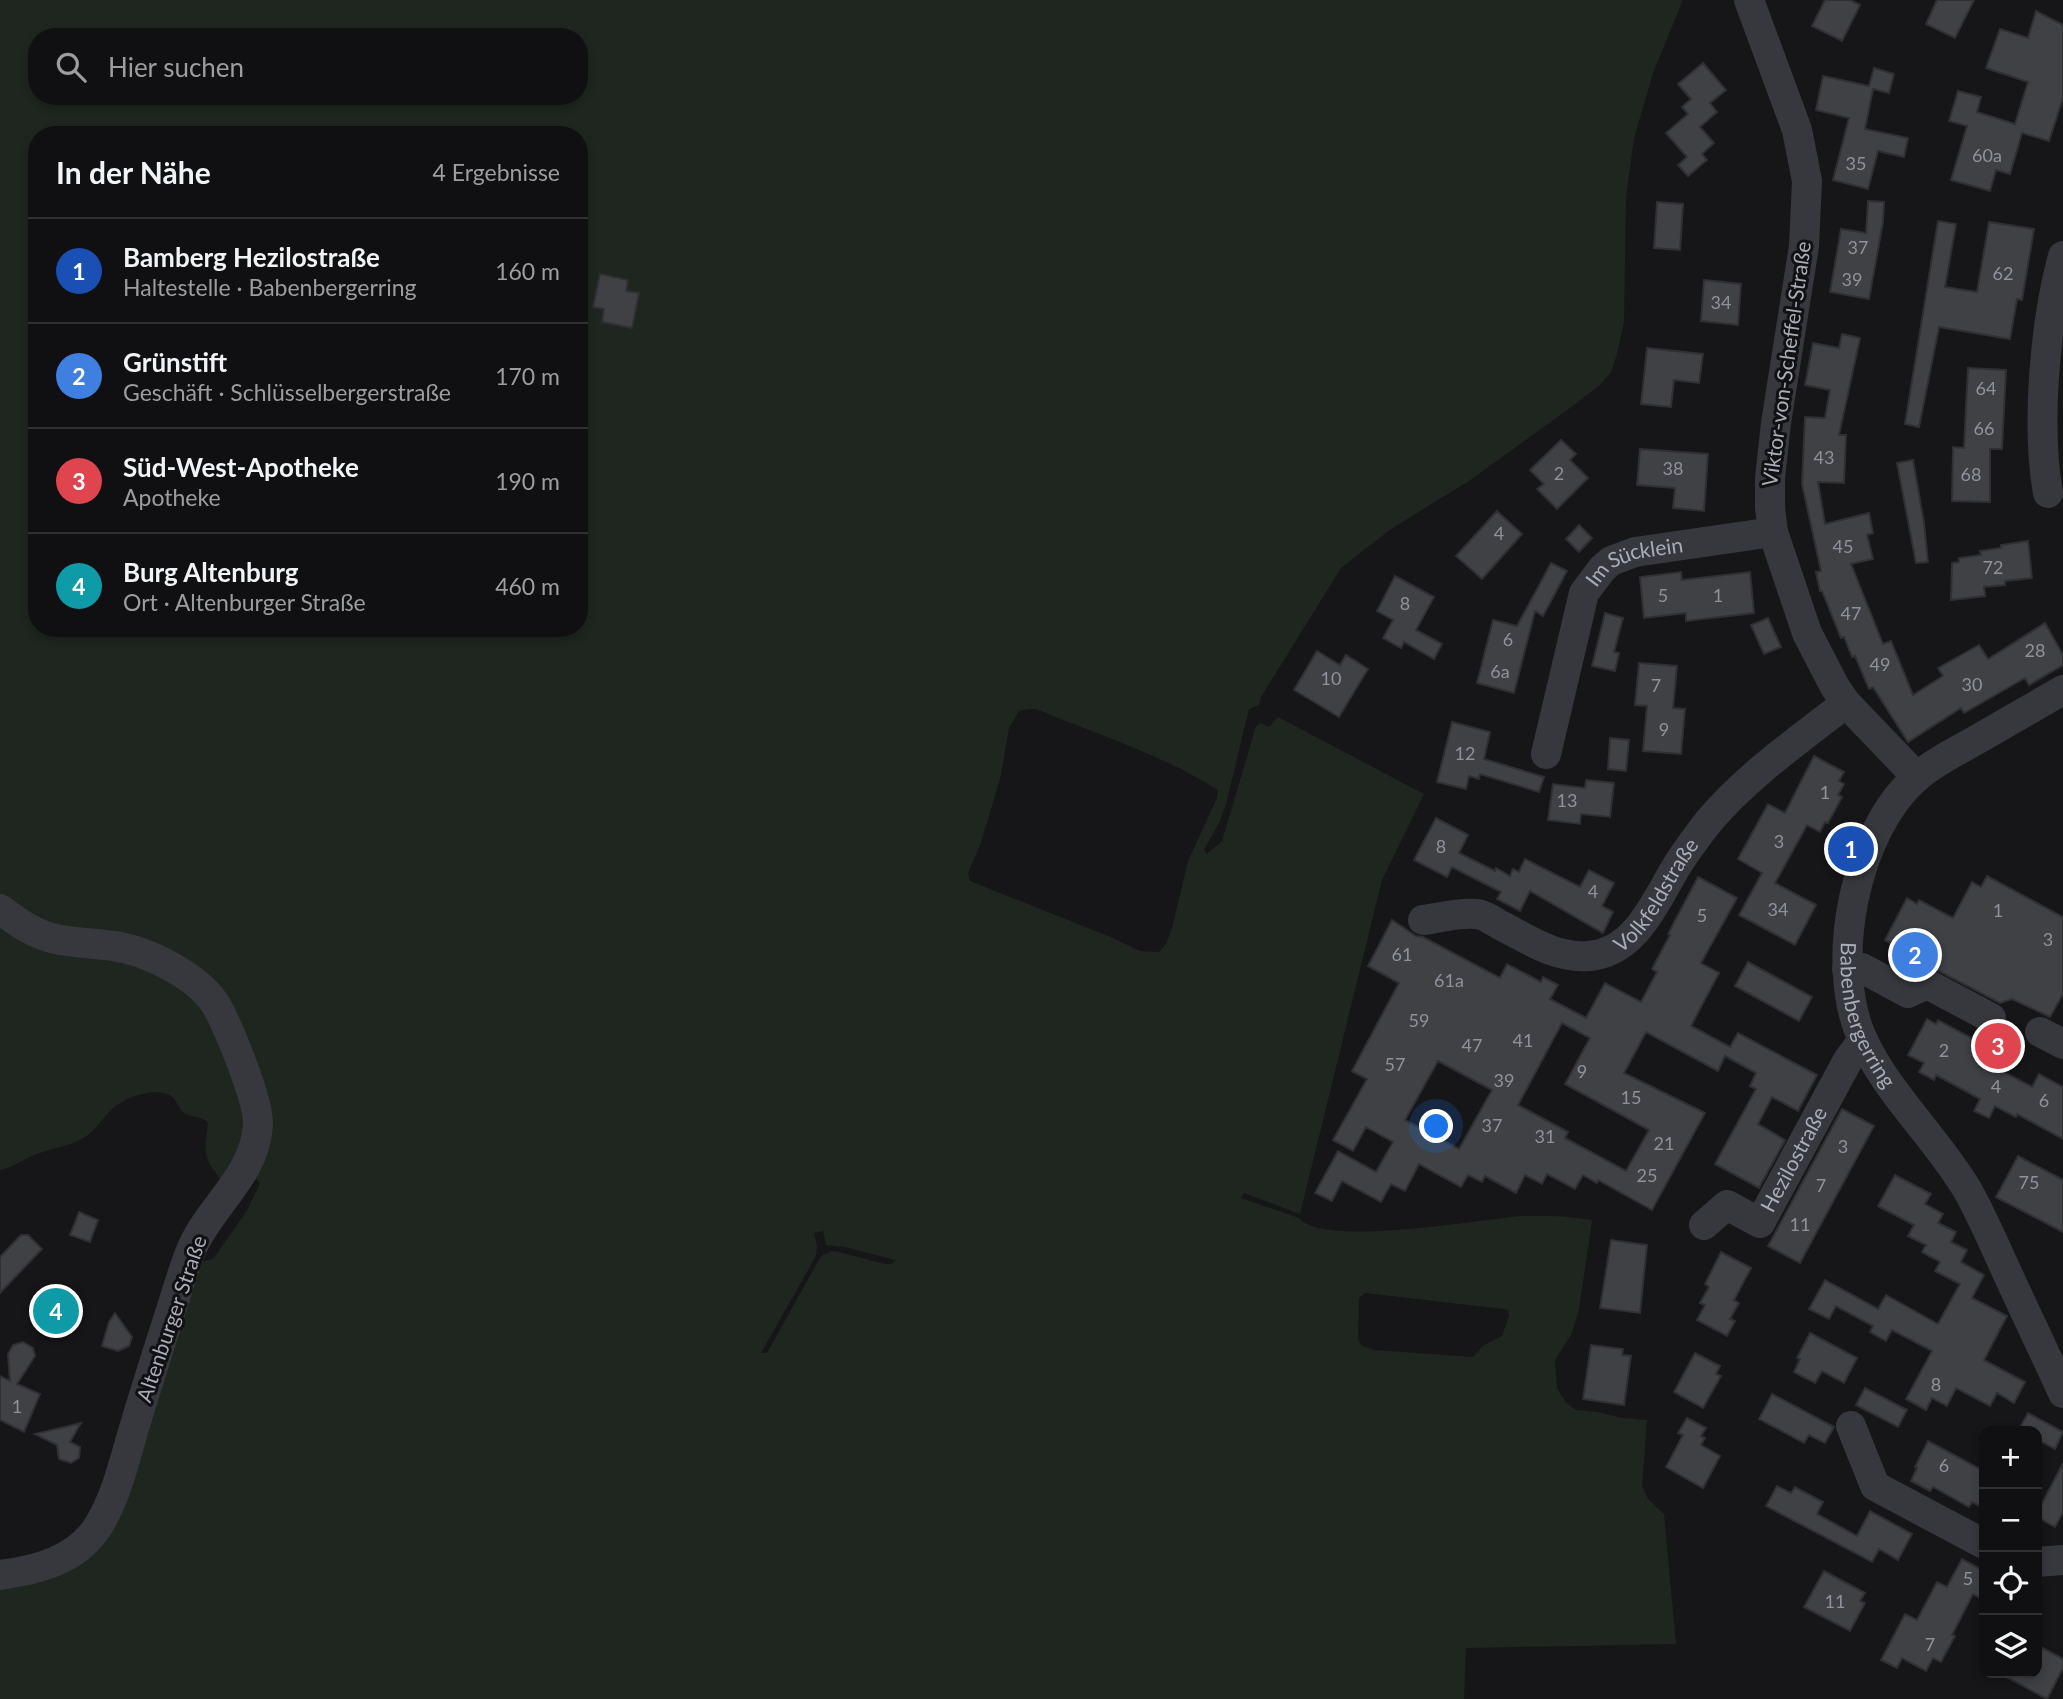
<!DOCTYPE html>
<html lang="de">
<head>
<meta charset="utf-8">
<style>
	:root { --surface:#101012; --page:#19191b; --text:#f1f3f6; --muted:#9c9d9f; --line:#303032; --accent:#f2b134 }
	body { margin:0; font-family:Lato,sans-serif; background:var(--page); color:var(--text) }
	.controls { position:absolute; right:21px; bottom:21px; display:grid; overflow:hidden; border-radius:14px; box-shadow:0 4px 10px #0003 }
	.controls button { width:63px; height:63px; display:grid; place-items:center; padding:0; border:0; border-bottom:2px solid var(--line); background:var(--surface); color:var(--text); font:35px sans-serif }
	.you { position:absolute; left:1437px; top:1127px; width:24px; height:24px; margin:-18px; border:5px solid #fff; border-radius:50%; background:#1a73e8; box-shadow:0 0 0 10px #1a73e833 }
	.badge { display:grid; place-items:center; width:46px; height:46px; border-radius:50%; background:var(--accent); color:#fff; font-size:23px; font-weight:700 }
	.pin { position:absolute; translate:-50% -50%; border:4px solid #fff; box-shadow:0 2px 7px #0006 }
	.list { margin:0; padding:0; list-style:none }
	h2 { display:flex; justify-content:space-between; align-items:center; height:91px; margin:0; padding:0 28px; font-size:30px }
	h2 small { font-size:23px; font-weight:400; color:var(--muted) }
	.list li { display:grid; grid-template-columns:46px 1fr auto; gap:21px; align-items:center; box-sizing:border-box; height:105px; padding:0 28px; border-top:2px solid var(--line) }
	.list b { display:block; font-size:26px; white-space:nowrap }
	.list p { margin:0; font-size:23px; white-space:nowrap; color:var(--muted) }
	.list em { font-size:23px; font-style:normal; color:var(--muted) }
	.icon { flex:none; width:38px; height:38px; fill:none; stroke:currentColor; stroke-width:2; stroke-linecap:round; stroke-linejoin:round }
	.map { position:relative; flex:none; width:2063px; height:1699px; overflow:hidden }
	.search { position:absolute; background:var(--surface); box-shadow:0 4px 10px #0003; left:28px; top:28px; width:560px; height:77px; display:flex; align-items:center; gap:18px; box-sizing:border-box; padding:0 24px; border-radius:28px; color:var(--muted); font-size:26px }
	.panel { position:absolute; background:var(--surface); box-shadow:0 4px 10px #0003; left:28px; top:126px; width:560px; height:511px; border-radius:28px }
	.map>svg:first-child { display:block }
</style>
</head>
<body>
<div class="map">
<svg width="2063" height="1699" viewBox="0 0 2063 1699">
	<rect width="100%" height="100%" fill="#161618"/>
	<!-- green -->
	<path fill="#1e261f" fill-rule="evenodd" d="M0,0H1683L1653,73L1634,138L1626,198L1624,322L1617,354L1611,372L1601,384L1574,405L1469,481L1391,529L1341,568L1261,697L1259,705L1249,709L1226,804L1220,821L1204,850L1207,854L1222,841L1256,726L1260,723L1269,727L1278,717L1424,794L1382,880L1300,1214L1244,1193L1241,1198L1299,1218C1322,1248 1483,1219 1522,1216C1546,1215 1568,1216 1592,1220L1579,1310L1571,1335L1555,1360L1557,1388L1566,1403L1576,1410L1598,1412L1622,1418L1647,1420L1642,1486L1648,1499L1664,1514L1676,1644L1466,1648L1464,1699H0V1584L78,1554L200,1262L213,1259L216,1255L246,1212L260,1184L257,1179L221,1180C201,1153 205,1154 208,1123C201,1115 192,1118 184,1113C178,1108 177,1100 171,1096C155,1086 123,1098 111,1110C102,1119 96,1130 85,1137C69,1147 51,1148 34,1155C22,1160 14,1167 0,1170ZM37,37H579V96H37ZM37,135H579V628H37ZM1028,709H1036C1094,733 1165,756 1218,790L1217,798L1188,861L1172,928L1166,944L1159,952L1140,951L1113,938L970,881L968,873L981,843L1001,775L1009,728L1019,711ZM823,1231L826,1245L844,1247L896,1260L891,1264H885L839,1252L832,1251L821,1256L767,1353H761L816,1256L817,1246L814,1233ZM1365,1293L1503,1309L1508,1310L1509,1316L1502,1336L1484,1345L1473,1357L1374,1350L1362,1346L1358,1339L1359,1298Z"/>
	<!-- building -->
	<path fill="#404145" stroke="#303034" stroke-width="2" fill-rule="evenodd" d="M1825,0H1850L1860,5L1842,41L1812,26Z
		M1937,0H1974L1955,38L1926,24Z
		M2036,11L2063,25V98L2049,141L2022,133L2010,174L1996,170L1990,191L1951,180L1967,126L1949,121L1958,91L1981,97L1977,112L2015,124L2028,82L1986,68L2000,29L2028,38Z
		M1703,63L1726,90L1710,103L1717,112L1700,127L1714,143L1702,154L1707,160L1688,176L1678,165L1687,157L1666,133L1688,114L1682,107L1691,99L1678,84Z
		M1874,68L1894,74L1889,93L1873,89L1865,129L1908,138L1904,157L1878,151L1868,189L1833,180L1849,118L1816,110L1823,76L1869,86Z
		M1868,201L1884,202L1883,222L1869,299L1830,292L1841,229L1866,233Z
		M1657,202L1683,204L1680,250L1654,248Z
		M1938,221L1956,224L1945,287L1977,292L1989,222L2034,229L2022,300L2017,299L2010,339L1939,327L1919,427L1905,424Z
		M600,274L628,280L626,291L639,293L632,328L602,322L604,309L593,307Z
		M1704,280L1741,284L1738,325L1701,321Z
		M1842,334L1860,338L1839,435H1846L1844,483L1818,482L1825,524L1869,513L1873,533L1867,535L1873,559L1851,564L1883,644L1891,641L1913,695L1943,676L1938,668L1979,645L1988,659L2045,623L2063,655V665L2029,685L2025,678L1964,713L1961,708L1908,742L1873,687L1869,689L1855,656L1852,657L1844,637L1841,638L1822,591H1820L1816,572L1821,571L1802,484L1805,417L1825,418L1830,390L1805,385L1813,343L1839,348Z
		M1647,348L1703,354L1699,383L1674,380L1671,407L1641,404Z
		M1968,368L2006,370L2002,449H1990V502L1952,501L1953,447L1964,448Z
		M1561,440L1576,454L1570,460L1588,478L1557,509L1537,489L1544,484L1530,470Z
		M1640,449L1708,454L1704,511L1673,508L1675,488L1637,485Z
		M1913,460L1924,523L1928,562L1916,563L1897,463Z
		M1497,511L1522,534L1482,579L1456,556Z
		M1579,525L1592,538L1579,552L1566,539Z
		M2028,541L2032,578L2005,581V585L1984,587L1985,596L1951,600L1952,563L1959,562V558L1981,555L1980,551L2001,548V545Z
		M1551,563L1567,571L1543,616L1535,611L1514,693L1477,683L1493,620L1517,626Z
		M1681,572L1682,580L1750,572L1754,613L1686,621V613L1644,618L1640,577Z
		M1395,576L1434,597L1416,630L1442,644L1434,659L1404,642L1401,648L1383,638L1393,620L1377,611Z
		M1605,613L1623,618L1614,652L1619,653L1615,671L1592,666Z
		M1768,618L1781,647L1764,654L1751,625Z
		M1317,651L1340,665L1346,655L1368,669L1339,717L1294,690Z
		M1639,663L1677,666L1673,708L1685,709L1681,754L1643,751L1647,706L1635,705Z
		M1452,722L1490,732L1484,759L1544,777L1539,792L1480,774L1479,779L1469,776L1466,789L1437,782Z
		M1610,738L1629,740L1626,771L1608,769Z
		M1814,756L1844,772L1839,781L1844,784L1838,795L1842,797L1828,823L1825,822L1820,832L1807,825L1775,883L1816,905L1795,945L1739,915L1762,873L1738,859L1768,804L1785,813Z
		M1586,780L1614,783L1610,817L1581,814L1580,824L1548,820L1553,784L1585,788Z
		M1436,818L1468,835L1459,853L1495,871L1496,868L1510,876L1513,869L1519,872L1525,859L1580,887L1589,870L1614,883L1602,906L1613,912L1603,933L1530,891L1520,911L1497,899L1501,892L1452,867L1447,877L1414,860Z
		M1987,876L2063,917V994L2050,1017L2012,999L2000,1003L1935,969L1921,968L1902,958L1905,951L1885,940L1907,898L1917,904L1919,900L1953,918L1972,882L1981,887Z
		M1698,877L1737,898L1701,963L1719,973L1691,1026L1730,1047L1738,1033L1817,1075L1798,1111L1772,1097L1758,1124L1785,1140L1759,1188L1715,1164L1756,1089L1750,1086L1756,1073L1725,1056L1718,1071L1646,1032L1624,1073L1705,1113L1652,1210L1598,1180L1597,1183L1583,1175L1575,1189L1547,1174L1542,1184L1525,1175L1516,1193L1485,1176L1482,1182L1468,1175L1461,1187L1419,1164L1405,1191L1391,1184L1381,1202L1342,1181L1332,1201L1315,1193L1338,1151L1376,1172L1393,1142L1366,1127L1353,1151L1333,1140L1367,1079L1352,1071L1399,983L1368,966L1392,920L1416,936L1423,937L1500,978L1507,964L1541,982L1543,977L1558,985L1550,999L1586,1018L1605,983L1641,1002L1657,972L1652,969L1670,935L1668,934ZM1562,1023L1590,1038L1565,1084L1649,1130L1626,1171L1565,1138L1568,1132L1518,1105ZM1438,1061L1492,1090L1459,1149L1405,1120Z
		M1748,962L1812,997L1799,1021L1735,986Z
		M1927,1019L1936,1024L1938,1020L1973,1039L1971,1043L1981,1048L1976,1057L2032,1087L2039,1074L2063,1087V1139L2017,1114L2016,1117L1995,1106L1989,1118L1974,1111L1980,1099L1936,1075L1934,1080L1919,1072L1924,1063L1908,1055Z
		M1842,1109L1874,1126L1800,1263L1768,1246Z
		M2018,1156L2063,1180V1232L1996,1197Z
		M1895,1175L1931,1194L1925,1204L1943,1214L1938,1223L1956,1232L1951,1242L1967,1250L1961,1262L1984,1275L1972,1298L2007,1316L1984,1360L2025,1382L2014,1403L1997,1393L1990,1406L1956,1388L1947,1406L1932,1398L1926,1410L1906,1399L1932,1351L1892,1330L1886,1341L1870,1332L1873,1326L1836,1306L1829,1319L1809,1309L1825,1280L1878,1309L1886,1295L1938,1324L1960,1284L1935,1271L1940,1262L1922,1252L1926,1245L1908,1236L1914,1225L1878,1206Z
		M79,1212L98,1220L90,1242L70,1235Z
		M21,1235H28L42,1249L0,1293V1257Z
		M1611,1240L1647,1245L1640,1313L1600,1308Z
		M1721,1252L1751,1268L1734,1300L1739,1303L1730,1319L1735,1321L1727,1336L1697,1320L1705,1305L1700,1303L1709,1287L1705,1284Z
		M115,1313L132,1337L129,1346L118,1351L102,1346L109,1322Z
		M1810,1333L1857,1358L1844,1383L1822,1371L1815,1383L1794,1372L1800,1359L1797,1358Z
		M23,1342L33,1348L35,1356L17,1384L40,1394L24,1432L0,1420V1376L10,1381L8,1354L13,1345Z
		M1591,1345L1623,1349L1622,1355L1631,1356L1624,1405L1583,1399Z
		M1695,1353L1720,1366L1716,1374L1721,1376L1703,1408L1674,1392Z
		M1865,1388L1907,1410L1898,1427L1856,1405Z
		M1772,1394L1834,1427L1825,1443L1809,1435L1804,1443L1759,1419Z
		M2028,1413L2063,1432L2055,1449L2037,1439V1431H2018Z
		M1687,1418L1706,1428L1701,1436L1705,1438L1701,1445L1720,1456L1703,1488L1666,1467L1683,1435L1678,1433Z
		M81,1423L70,1442L80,1447L79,1458L71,1463L59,1459L57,1445L35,1434Z
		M1928,1441L1984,1471V1508L1972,1502L1969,1507L1933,1487L1930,1491L1911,1481L1917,1468L1915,1467Z
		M2063,1463V1512L2055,1527L2037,1517V1513Z
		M1777,1486L1791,1493L1795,1487L1823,1502L1817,1514L1857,1536L1870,1511L1912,1534L1898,1560L1879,1549L1872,1562L1766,1506Z
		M1962,1559L1984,1571V1600L1973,1594L1952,1635L1955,1636L1941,1662L1933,1658L1926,1671L1902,1658L1897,1668L1881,1660L1905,1614L1917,1620L1937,1582L1947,1587Z
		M1824,1571L1865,1593L1860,1601L1865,1603L1850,1631L1804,1607Z
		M2037,1645L2063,1659V1668L2047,1699L1999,1673H2037Z"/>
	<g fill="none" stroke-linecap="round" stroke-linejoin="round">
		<!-- minor -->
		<g stroke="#37383d" stroke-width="30">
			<path d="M1749,0L1797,130L1807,181L1804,246L1776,423L1770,478V508L1773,532L1807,633L1835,687L1846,703L1917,777"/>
			<path d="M2048,493C2036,426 2045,322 2063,256"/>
			<path id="s1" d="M2063,690C2032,708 2002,725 1971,743C1953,753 1933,763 1917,777C1854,831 1829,964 1862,1038C1888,1095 1937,1138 1968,1191C1982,1216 1993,1242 2005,1268C2024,1310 2044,1351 2063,1393"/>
			<path id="s2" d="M1546,754L1584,593L1602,569L1611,561L1635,552L1773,532"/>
			<path d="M0,909C17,922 34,934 55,939C74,943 94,943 113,946C146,950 198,976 216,1005C228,1026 259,1101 258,1124C256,1174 211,1205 192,1248C183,1269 177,1292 170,1313C157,1354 144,1394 132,1435C123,1466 115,1500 97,1528C75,1561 36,1570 0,1575"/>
			<path id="s3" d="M1423,920C1439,918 1459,912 1476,914C1483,914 1493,921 1500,925C1528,939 1556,959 1589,956C1637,952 1656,899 1678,864C1687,850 1698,835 1709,821C1748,775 1799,740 1846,703"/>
			<path d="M1847,969L1862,968L1908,993L1927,984L1991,1018"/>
			<path d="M2040,1032L2063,1044"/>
			<path id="s4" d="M1704,1225L1727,1205L1760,1223L1848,1060L1863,1040"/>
			<path d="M1851,1426L1875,1486L1984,1544"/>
			<path d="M2037,1562L2063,1560"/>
		</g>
	</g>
	<g text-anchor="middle" stroke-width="6" stroke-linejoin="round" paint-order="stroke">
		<!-- number labels -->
		<g font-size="18" fill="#8e929b">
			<text x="1987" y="162">60a</text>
			<text x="1856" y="170">35</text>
			<text x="1858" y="254">37</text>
			<text x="2003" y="280">62</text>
			<text x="1852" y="286">39</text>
			<text x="1721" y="309">34</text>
			<text x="1986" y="395">64</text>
			<text x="1984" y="435">66</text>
			<text x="1824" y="464">43</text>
			<text x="1673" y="475">38</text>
			<text x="1559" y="480">2</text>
			<text x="1971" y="481">68</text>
			<text x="1499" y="540">4</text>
			<text x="1843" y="553">45</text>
			<text x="1993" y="574">72</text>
			<text x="1663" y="602">5</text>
			<text x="1718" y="602">1</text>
			<text x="1405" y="610">8</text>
			<text x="1851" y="620">47</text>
			<text x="1508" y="646">6</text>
			<text x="2035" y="657">28</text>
			<text x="1880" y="671">49</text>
			<text x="1500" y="678">6a</text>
			<text x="1331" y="685">10</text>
			<text x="1972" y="691">30</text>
			<text x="1656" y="692">7</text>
			<text x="1664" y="736">9</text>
			<text x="1465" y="760">12</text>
			<text x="1825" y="799">1</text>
			<text x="1567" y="807">13</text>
			<text x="1779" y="848">3</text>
			<text x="1441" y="853">8</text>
			<text x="1593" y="898">4</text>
			<text x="1778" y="916">34</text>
			<text x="1998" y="917">1</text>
			<text x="1702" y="922">5</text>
			<text x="2048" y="946">3</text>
			<text x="1402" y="961">61</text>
			<text x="1449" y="987">61a</text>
			<text x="1419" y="1027">59</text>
			<text x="1523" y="1047">41</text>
			<text x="1472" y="1052">47</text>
			<text x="1944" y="1057">2</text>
			<text x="1395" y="1071">57</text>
			<text x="1582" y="1078">9</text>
			<text x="1504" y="1087">39</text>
			<text x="1996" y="1093">4</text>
			<text x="1631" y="1104">15</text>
			<text x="2044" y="1107">6</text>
			<text x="1492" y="1132">37</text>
			<text x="1545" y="1143">31</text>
			<text x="1664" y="1150">21</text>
			<text x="1843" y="1153">3</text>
			<text x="1647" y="1182">25</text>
			<text x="2029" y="1189">75</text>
			<text x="1821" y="1192">7</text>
			<text x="1800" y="1231">11</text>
			<text x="1936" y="1391">8</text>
			<text x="17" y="1413">1</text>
			<text x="1944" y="1472">6</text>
			<text x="1968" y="1585">5</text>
			<text x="1835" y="1608">11</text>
			<text x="1930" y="1651">7</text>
		</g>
		<!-- street labels -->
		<g font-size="21" fill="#a8adb8" stroke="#111113">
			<text transform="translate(1787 364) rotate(-82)" y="7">Viktor-von-Scheffel-Straße</text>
			<text dy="7" stroke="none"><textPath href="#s2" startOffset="229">Im Sücklein</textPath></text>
			<text dy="7" stroke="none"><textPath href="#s3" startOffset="271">Volkfeldstraße</textPath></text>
			<text dy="7" stroke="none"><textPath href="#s1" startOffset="430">Babenbergerring</textPath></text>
			<text dy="7" stroke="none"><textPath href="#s4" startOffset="140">Hezilostraße</textPath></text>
			<text transform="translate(172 1319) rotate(-71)" y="7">Altenburger Straße</text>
		</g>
	</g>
</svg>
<div class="controls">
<button>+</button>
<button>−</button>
<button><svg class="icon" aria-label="locate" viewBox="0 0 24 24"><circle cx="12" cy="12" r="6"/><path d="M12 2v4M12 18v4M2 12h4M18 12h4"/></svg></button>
<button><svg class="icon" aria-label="layers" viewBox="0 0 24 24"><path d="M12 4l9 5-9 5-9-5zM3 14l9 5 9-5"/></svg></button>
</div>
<div class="you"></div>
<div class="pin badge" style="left:1851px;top:849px;background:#1a4fb4">1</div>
<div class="pin badge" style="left:1915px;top:955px;background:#3f7fe0">2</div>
<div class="pin badge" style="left:1998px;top:1046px;background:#e0444e">3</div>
<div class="pin badge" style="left:56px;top:1311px;background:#0f9aa8">4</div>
<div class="search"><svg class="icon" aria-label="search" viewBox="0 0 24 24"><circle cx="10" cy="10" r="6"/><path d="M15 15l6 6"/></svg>Hier suchen</div>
<section class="panel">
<h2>In der Nähe<small>4 Ergebnisse</small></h2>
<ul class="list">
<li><span class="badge" style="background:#1a4fb4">1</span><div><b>Bamberg Hezilostraße</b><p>Haltestelle · Babenbergerring</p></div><em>160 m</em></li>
<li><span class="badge" style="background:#3f7fe0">2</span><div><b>Grünstift</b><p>Geschäft · Schlüsselbergerstraße</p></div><em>170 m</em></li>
<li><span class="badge" style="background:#e0444e">3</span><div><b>Süd-West-Apotheke</b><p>Apotheke</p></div><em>190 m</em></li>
<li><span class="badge" style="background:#0f9aa8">4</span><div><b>Burg Altenburg</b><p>Ort · Altenburger Straße</p></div><em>460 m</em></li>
</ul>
</section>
</div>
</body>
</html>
